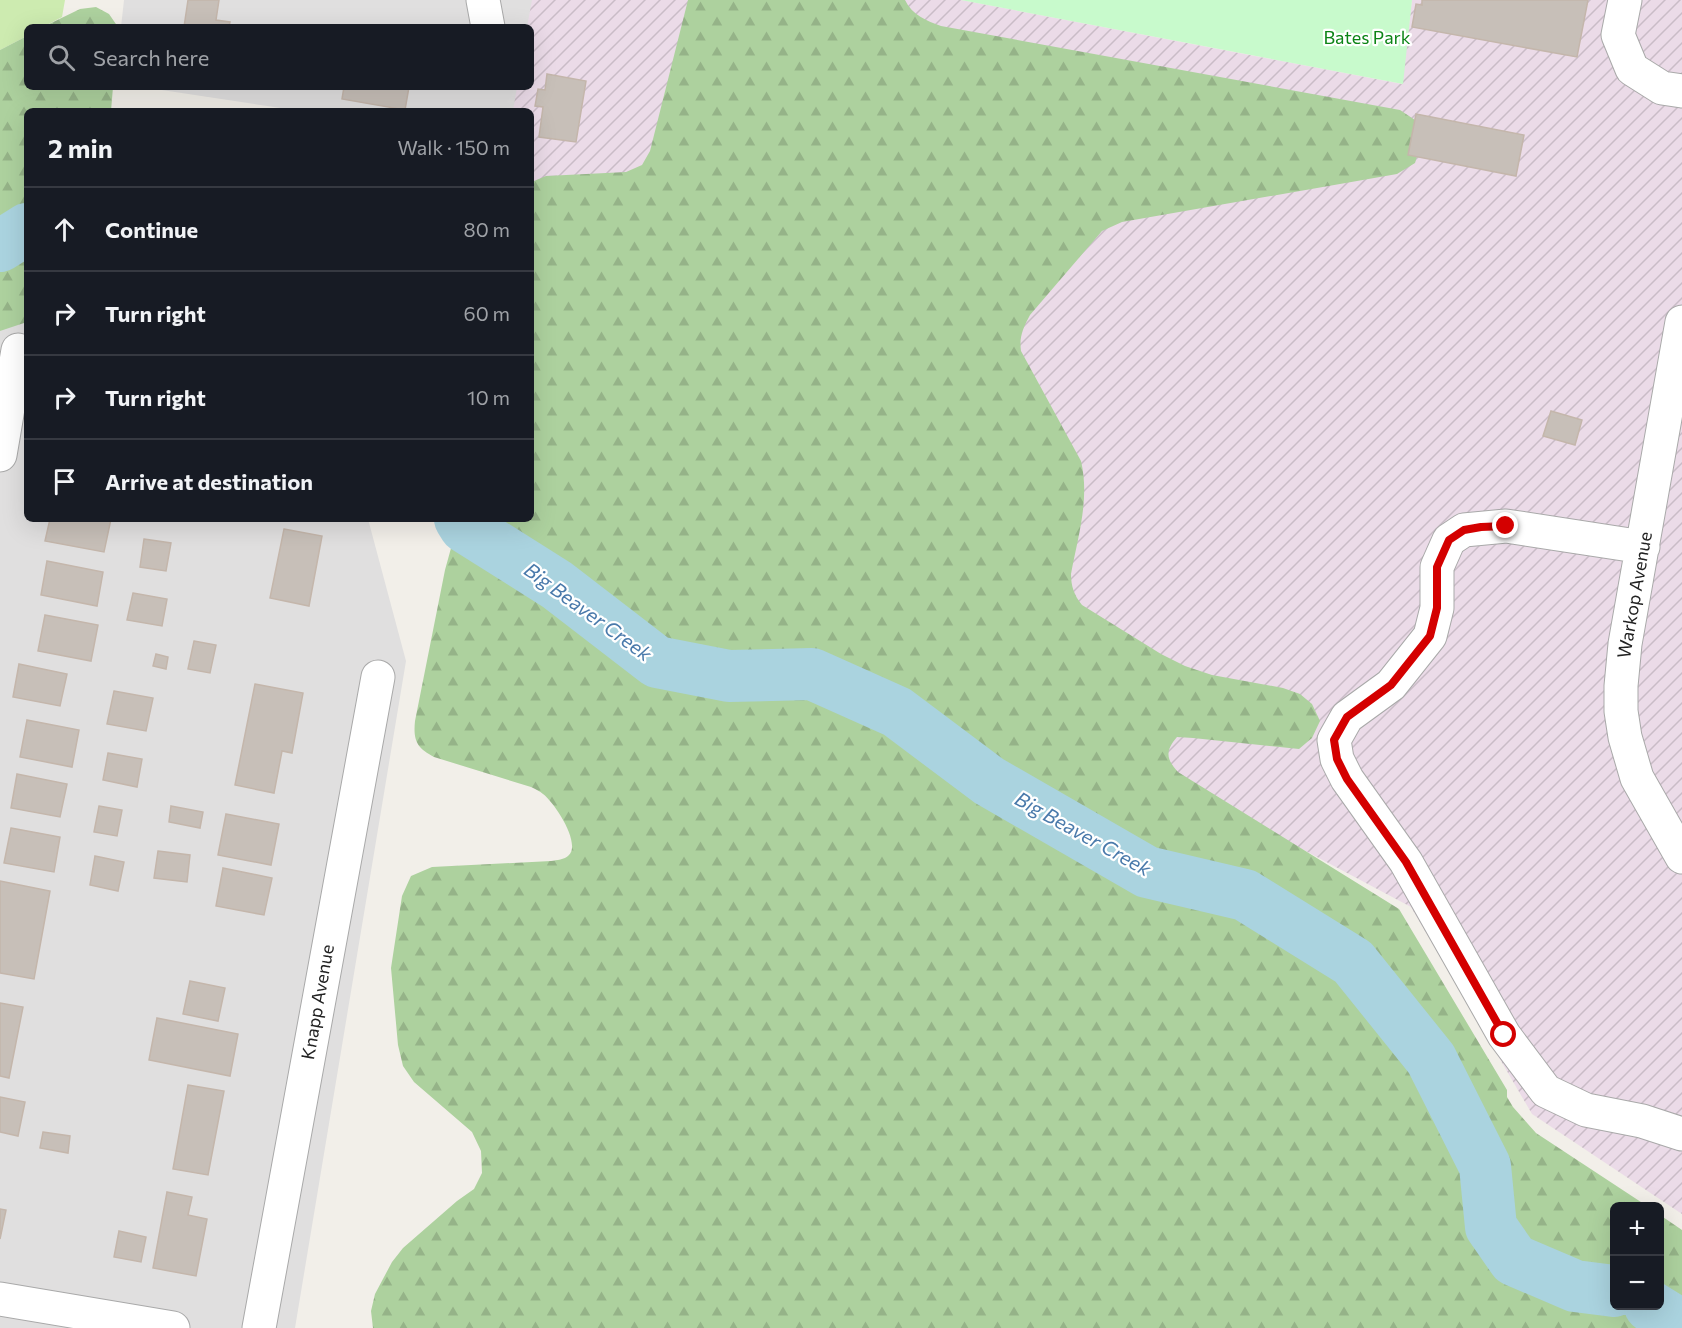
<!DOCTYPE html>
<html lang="en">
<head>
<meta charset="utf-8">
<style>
	:root { --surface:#171b24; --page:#242831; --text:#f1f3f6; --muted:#9ea1a6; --line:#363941 }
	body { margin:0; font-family:Commissioner,sans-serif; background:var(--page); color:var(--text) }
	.controls { position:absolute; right:18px; bottom:18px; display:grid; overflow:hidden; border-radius:9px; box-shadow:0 6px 24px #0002 }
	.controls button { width:54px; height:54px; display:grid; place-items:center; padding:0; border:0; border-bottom:2px solid var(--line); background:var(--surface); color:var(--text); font:30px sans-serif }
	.stop { position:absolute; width:18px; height:18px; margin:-14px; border:4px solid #d40000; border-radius:50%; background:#fff }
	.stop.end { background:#d40000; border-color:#fff; box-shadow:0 2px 6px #0008 }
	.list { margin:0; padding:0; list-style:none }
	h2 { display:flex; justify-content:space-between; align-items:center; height:78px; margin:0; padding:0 24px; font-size:26px }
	h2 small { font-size:20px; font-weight:400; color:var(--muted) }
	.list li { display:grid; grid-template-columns:39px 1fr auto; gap:18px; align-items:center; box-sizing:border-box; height:84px; padding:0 24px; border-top:2px solid var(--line) }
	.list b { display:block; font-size:22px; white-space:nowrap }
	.list em { font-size:20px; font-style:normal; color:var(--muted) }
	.icon { flex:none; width:33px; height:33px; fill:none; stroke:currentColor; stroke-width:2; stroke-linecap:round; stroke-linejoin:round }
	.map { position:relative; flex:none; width:1682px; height:1328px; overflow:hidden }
	.search { position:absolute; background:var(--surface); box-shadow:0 6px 24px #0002; left:24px; top:24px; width:510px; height:66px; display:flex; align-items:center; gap:15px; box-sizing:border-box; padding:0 21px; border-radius:9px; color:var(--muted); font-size:22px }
	.panel { position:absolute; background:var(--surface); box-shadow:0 6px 24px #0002; left:24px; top:108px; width:510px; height:414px; border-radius:9px }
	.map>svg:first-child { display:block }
</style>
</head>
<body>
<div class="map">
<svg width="1682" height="1328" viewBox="0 0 1682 1328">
	<defs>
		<pattern id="industrial-furrows" width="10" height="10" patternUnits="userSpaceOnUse" patternTransform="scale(1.5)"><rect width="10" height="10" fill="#ebdbe8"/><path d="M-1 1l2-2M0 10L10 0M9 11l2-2" fill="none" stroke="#c9bcc7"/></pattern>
		<pattern id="forest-firs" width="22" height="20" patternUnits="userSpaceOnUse" patternTransform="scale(1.5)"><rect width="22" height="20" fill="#add19e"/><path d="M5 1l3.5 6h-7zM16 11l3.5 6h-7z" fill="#95b388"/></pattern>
	</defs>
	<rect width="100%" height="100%" fill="#f2efe9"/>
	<!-- residential -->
	<path fill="#e0dfdf" d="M124,0H691L531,111H300L142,87H531V27H121Z
		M0,302L27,303V519H368L406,661L295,1328H0Z"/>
	<!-- industrial -->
	<path fill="url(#industrial-furrows)" d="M532,0H961L1402,84L1412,0H1682V1214L1532,1114L1411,907L531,439V111H513L517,87H531V27H527Z"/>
	<!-- grass -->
	<path fill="#cdebb0" d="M0,0H65L62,17L43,27H27V36L0,50Z"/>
	<!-- forest -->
	<path fill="url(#forest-firs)" d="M688,0H905C912,15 927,21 941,26L1400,110L1415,120L1423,137L1415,163L1397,174L1122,222L1102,231L1030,315C1023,328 1019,337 1021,351L1081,461C1090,499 1078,536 1071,574C1071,586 1074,595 1082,605L1161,654L1185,666L1212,675L1283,688L1300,694L1312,704L1320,721L1312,738L1299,749L1193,738L1177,737C1165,751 1166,759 1178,772L1399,909L1507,1090V1097L1513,1107L1536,1133L1647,1206H1614V1306H1660V1215L1682,1230V1328H373L371,1311L375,1294L392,1262L403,1248L457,1201L474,1189L482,1173L481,1151L472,1132L414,1082L403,1066L398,1045L391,968L402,896L411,876L432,867L551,861C557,860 564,860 569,855C581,843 555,803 543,794C540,791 535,789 531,787L434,757C417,748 413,741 415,721L445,570L459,519H531V185L534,181L546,176L626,172L642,165L650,151Z
		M96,7L109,14L118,27H43L80,9Z
		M27,36V87H113L111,111H27V322L0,331V50Z"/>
	<!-- park -->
	<path fill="#c8facc" d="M961,0H1412L1403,84Z"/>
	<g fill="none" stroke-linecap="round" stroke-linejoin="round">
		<!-- river -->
		<path stroke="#aad3df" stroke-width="52" d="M0,246L27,229
			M460,519L465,527L557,585L657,662L729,676L812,674L897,712L989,781L1147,872L1245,895L1353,962L1431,1059L1485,1166L1491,1227L1514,1260L1575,1286L1614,1291
			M1650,1306L1682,1326"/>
	</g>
	<!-- building -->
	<path fill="#c7bfb8" stroke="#c4b6ab" stroke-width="1.5" d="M188,0H219L216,20L230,22L229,27H184Z
		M1422,0H1588L1577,57L1412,27L1416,4L1422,5Z
		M547,74L586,81L576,142L539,137L543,107L535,106L538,89L545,90Z
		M344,87H409L405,110L342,99Z
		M1416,114L1524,135L1516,176L1408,155Z
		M1551,411L1582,420L1575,445L1543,436Z
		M50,519H111L104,552L45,541Z
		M284,529L322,536L309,606L270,598Z
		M144,539L171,543L166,571L140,567Z
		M47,561L103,572L97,606L41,595Z
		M133,593L167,599L162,626L127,620Z
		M45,615L98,625L91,661L38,651Z
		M194,641L216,645L210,673L188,669Z
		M156,654L168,657L166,669L153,666Z
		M19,664L67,674L60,706L13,697Z
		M255,684L303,693L292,753L282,751L274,793L235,785Z
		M114,691L153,698L146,731L107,724Z
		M27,720L79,730L72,767L20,757Z
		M108,753L142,759L137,787L103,780Z
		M17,774L67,784L60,817L11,808Z
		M99,806L122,810L117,836L94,832Z
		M171,806L203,812L200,828L169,822Z
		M226,814L279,824L271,865L218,855Z
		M11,828L60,837L54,872L4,863Z
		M158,851L190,855L187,882L154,878Z
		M95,856L124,862L118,891L90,885Z
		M223,868L272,878L264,915L216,906Z
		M0,881L50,891L34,979L0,973Z
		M190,981L225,988L218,1021L183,1014Z
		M0,1003L23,1007L9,1078L0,1076Z
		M157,1018L238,1034L230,1076L149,1060Z
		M188,1085L224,1091L208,1175L173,1169Z
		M0,1097L25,1102L18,1136L0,1132Z
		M43,1132L70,1136L68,1153L40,1148Z
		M167,1192L192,1197L188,1215L207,1219L196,1276L153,1268Z
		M0,1209L6,1210L0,1239Z
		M119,1231L146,1237L141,1262L114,1257Z"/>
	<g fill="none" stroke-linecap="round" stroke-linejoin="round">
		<!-- minor casing -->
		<g stroke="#a9a9a9" stroke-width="35">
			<path id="minor" d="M483,0L488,27
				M1625,0L1618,35L1632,69L1662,88L1682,91
				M1682,322L1625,644L1621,686V711L1625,737L1637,778L1682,857
				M0,455L18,350
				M1643,547L1506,526L1464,530L1449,540L1437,567V608L1430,636L1391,685L1347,717L1334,740L1337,759L1347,779L1406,862L1504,1035L1546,1091L1586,1110L1642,1121L1682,1134
				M0,1299L173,1328
				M259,1328L378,677"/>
		</g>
		<!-- minor -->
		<use href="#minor" stroke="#fff" stroke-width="33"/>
	</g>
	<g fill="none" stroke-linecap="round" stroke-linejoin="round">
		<!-- route -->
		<path stroke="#d40000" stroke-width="8" d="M1504,1035L1406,862L1347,779L1337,759L1334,740L1347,717L1391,685L1430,636L1437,608V567L1449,540L1464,530L1481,527L1506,526"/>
	</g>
	<g text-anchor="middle" stroke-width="4.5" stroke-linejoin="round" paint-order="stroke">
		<!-- park labels -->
		<g font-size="18" fill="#0c8416" stroke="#fff">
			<text x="1367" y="44">Bates Park</text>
		</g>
		<!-- street labels -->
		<g font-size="18" fill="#222" stroke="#fff">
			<text transform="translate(1635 595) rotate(-80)" y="6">Warkop Avenue</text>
			<text transform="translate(318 1002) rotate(-80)" y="6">Knapp Avenue</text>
		</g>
		<!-- water labels -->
		<g font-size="20" font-style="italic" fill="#4a7aab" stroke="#fff">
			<text transform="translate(588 612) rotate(36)" y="7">Big Beaver Creek</text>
			<text transform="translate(1083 834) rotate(29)" y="7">Big Beaver Creek</text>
		</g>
	</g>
</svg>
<div class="controls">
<button>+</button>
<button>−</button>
</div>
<div class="stop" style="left:1504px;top:1035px"></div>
<div class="stop end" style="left:1506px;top:526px"></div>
<div class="search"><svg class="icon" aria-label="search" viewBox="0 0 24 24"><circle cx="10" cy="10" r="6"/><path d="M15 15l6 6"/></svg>Search here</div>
<section class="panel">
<h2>2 min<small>Walk · 150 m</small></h2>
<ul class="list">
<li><svg class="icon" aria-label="ahead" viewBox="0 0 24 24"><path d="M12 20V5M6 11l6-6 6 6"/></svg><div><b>Continue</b></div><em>80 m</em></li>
<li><svg class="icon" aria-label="right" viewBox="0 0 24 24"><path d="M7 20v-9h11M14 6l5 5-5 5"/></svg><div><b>Turn right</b></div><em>60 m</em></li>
<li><svg class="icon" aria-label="right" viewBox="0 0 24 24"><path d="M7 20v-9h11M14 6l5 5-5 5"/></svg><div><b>Turn right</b></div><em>10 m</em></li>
<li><svg class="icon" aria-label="arrive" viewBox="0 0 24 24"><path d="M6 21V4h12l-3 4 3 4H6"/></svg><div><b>Arrive at destination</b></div></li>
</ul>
</section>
</div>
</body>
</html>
